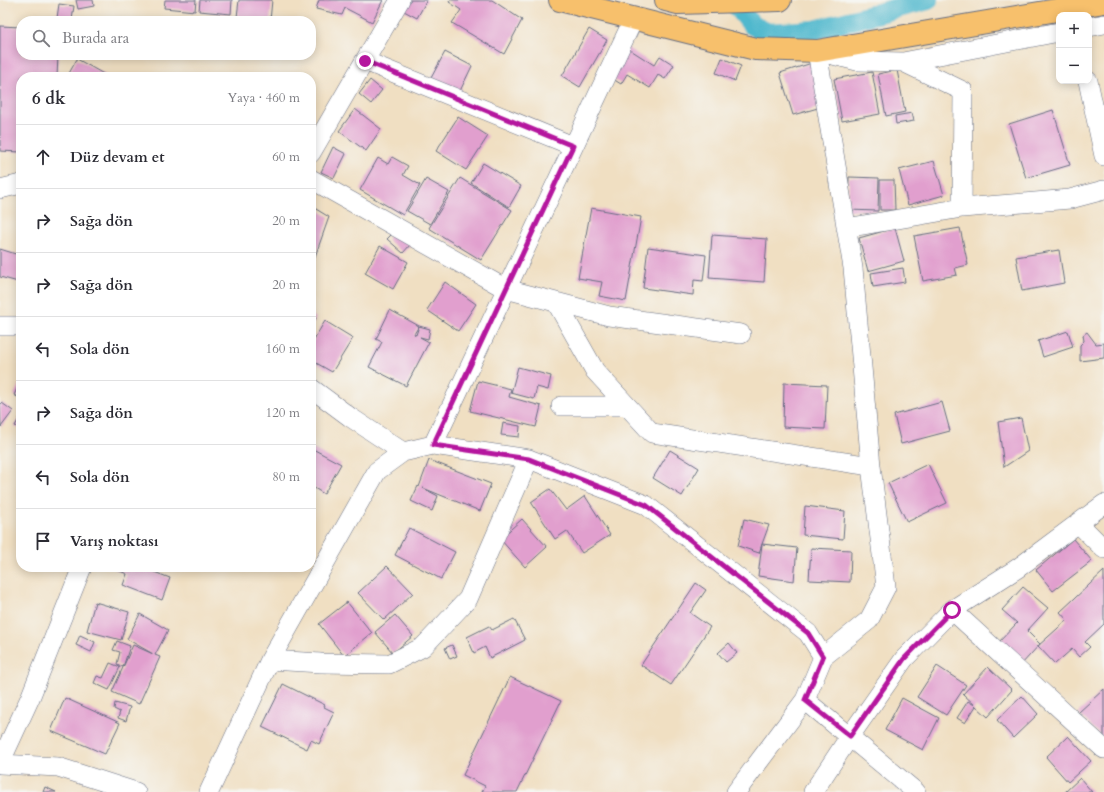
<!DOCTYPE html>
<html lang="tr">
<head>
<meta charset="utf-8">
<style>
	:root { --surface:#fff; --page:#f7f7f7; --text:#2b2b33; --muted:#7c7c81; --line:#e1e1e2 }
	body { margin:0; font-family:Cardo,serif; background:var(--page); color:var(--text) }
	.controls { position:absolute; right:12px; top:12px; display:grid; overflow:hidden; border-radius:8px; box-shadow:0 2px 10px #0003 }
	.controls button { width:36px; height:36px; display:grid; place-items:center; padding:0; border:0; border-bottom:1px solid var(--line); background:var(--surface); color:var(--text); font:20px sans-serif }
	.stop { position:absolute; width:12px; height:12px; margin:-9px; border:3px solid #b5179e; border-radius:50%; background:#fff }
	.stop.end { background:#b5179e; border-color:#fff; box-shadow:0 1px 4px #0008 }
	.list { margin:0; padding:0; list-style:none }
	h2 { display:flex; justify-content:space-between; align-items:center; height:52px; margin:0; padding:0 16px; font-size:17px }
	h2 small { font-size:13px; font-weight:400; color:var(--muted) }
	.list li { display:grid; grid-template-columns:26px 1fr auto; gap:12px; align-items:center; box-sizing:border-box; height:64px; padding:0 16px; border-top:1px solid var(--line) }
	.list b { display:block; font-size:15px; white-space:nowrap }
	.list em { font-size:13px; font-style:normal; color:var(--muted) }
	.icon { flex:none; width:22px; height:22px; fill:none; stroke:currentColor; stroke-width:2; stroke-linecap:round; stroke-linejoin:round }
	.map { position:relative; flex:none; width:1104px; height:792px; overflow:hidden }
	.search { position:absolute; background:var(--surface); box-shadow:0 2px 10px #0003; left:16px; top:16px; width:300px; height:44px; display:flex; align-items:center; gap:10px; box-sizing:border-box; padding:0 14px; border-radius:16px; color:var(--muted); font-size:15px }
	.panel { position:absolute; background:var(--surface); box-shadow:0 2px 10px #0003; left:16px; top:72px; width:300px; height:500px; border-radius:16px }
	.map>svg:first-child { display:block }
</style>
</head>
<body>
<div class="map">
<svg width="1104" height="792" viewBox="0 0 1104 792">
	<rect width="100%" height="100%" fill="#f6f6f2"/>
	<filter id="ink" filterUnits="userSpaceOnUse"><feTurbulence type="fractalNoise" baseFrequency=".025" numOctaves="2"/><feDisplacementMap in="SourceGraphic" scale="8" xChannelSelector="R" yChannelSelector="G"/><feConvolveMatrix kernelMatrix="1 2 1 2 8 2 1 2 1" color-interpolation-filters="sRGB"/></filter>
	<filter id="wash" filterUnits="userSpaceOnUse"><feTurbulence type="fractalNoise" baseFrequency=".012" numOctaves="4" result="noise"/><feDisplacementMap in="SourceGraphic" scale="16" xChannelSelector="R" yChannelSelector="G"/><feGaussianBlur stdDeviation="0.9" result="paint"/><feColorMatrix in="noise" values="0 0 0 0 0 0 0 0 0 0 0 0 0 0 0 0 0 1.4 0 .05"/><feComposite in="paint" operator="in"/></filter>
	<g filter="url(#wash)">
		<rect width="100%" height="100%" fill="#f0dfc2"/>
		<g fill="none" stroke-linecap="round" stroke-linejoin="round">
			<!-- canal -->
			<path stroke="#50b8cd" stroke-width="20" d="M732,0L752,25L768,33L815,30L928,0"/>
		</g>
		<g id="blocks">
			<!-- building -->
			<path fill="#e19fce" d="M76,0H93L94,6L78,9Z
				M165,0H196L195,11L164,8Z
				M200,0H232L231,14L199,11Z
				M239,0H272L270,21L237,17Z
				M319,0H383L372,22L345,8L342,15L316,9Z
				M410,0H427L417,18L404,11Z
				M450,0H492L522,20L504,54L452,23L461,10L449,2Z
				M59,4L74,6L72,20L57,18Z
				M0,26L21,27V55H58L57,77H21V152L0,151Z
				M589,29L607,40L580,87L562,76Z
				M626,47L654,65L660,56L674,65L665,79L658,75L650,88L627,74L621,84L608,76Z
				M445,52L472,66L459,93L431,78Z
				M722,58L741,66L735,81L716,73Z
				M77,59L109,77H67Z
				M812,63L825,106L793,115L780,73Z
				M897,70L905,112L886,116L878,74Z
				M872,72L880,114L842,121L834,79Z
				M370,80L382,90L371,104L359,94Z
				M355,109L381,129L366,151L339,131Z
				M1053,110L1070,165L1026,178L1009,124Z
				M912,113L914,121L896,124L895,116Z
				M458,117L488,136L466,170L436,151Z
				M333,147L346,154L334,178L321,172Z
				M392,157L408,166L403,175L420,185L403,215L360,190L378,158L388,164Z
				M934,161L944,195L908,205L899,170Z
				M483,163L521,186L509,207L471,183Z
				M849,177L879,178L878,211L848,210Z
				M460,178L512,210L481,260L429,228Z
				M426,179L449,192L430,224L407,211Z
				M880,180H894L895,210H880Z
				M311,206L329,217L311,268Z
				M591,208L641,217L626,301L599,296L602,282L578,278Z
				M895,228L904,261L868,271L859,238Z
				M960,228L968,265L955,268L957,275L923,281L914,236Z
				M394,232L410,245L403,253L387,239Z
				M712,235L767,239L764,282L709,278Z
				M380,246L408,262L393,289L365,273Z
				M648,247L706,255L703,281L694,280L693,295L643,288Z
				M0,249L19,255L18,282L0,277Z
				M1059,250L1064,283L1022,291L1016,257Z
				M903,268L905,282L873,287L871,273Z
				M445,282L476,304L458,331L427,310Z
				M390,310L419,326L414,334L416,335L419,326L430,329L428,339L420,337L429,342L406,386L369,367L382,342L376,339Z
				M311,315L316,318L311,327Z
				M325,321L353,338L332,372L311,360V344Z
				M1068,331L1073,347L1043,357L1038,341Z
				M1087,332L1096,344L1104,343V358L1080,361V345L1084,341L1083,335Z
				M518,367L551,376L548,390L537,387L534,399L511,393Z
				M21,381V399L14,395Z
				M478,381L511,389L509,397L541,406L536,427L470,411Z
				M784,383L827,385L825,429L783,427Z
				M942,402L950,431L901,444L894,415Z
				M2,403L13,411L1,427L0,405Z
				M21,415V429L15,426Z
				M1021,418L1028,451L1004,467L998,422Z
				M503,423L520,426L519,437L501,435Z
				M311,448L341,464L324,494L311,486Z
				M670,450L699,468L682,496L653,478Z
				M429,460L491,484L480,511L423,488L438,496L432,511L411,501L418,486L419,487Z
				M928,464L947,503L907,522L888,483Z
				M550,489L566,510L585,496L610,535L582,553L567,531L555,539L531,502Z
				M805,506L845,511L843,539L803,535Z
				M522,519L547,547L525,567L500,539Z
				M744,519L769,525L762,544L797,548L794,581L758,576L762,544L759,553L738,546Z
				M409,528L455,552L441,579L395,555Z
				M1073,539L1092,561L1053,591L1036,570Z
				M811,548L851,550L850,582L809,580Z
				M387,566L413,593L384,620L358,593Z
				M116,567H141L170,578L162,600L123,585L127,574L115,569Z
				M1104,571V624L1085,642L1090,647L1079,657L1072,649L1055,664L1038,646L1067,620L1060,612Z
				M696,583L706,590L690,613L710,627L671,685L641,665Z
				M1023,587L1048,608L1027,631L1040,644L1021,665L997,644L1017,623L1002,610Z
				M95,602L129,612L121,640L87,631Z
				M347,602L372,633L344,656L319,624Z
				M140,614L168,630L155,655L160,657L139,704L112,692L133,645L153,654L127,639Z
				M395,615L413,636L393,653L375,632Z
				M514,619L525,640L490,658L485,647L474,653L467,637L489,626L492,630Z
				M80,635L95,642L91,652L76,645Z
				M117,641L130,646L123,667L117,664L120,652L113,650Z
				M729,643L737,653L726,662L718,653Z
				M452,645L457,656L450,659L445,648Z
				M110,663L120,667L109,690L94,683L97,676L103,678Z
				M937,666L966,685L946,715L917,697Z
				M988,667L1012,690L988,717L976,706L965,723L957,718L968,701L976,706L963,694Z
				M510,677L561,701L517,792H482L485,786L463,775Z
				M283,684L325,705L324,707L334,712L319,744L311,740L307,749L262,727Z
				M1104,689V739L1078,713Z
				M1022,696L1038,714L1013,738L997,720Z
				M65,698L120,723L105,754L51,731Z
				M902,698L939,718L923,750L885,730Z
				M115,703L130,707L126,721L118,718L120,712L114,709Z
				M1068,736L1091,761L1068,782L1046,757Z
				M1080,778L1092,792H1065Z
				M45,787L56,792H43Z"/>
		</g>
	</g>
	<g filter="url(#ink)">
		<use href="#blocks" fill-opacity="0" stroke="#666d81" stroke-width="1"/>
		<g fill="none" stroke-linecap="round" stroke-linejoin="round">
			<!-- minor casing -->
			<g stroke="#666d81" stroke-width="20">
				<path id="minor" d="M1089,27L1104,24
					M365,61L573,146
					M903,62L963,91L962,208L1070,199L1104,190
					M1088,81L1104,156
					M311,153L400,0
					M311,179L506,289L609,316L741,334
					M0,189L21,184
					M846,228L962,208
					M556,302L595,371L652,433L871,466L886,587L869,620L823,657
					M0,326H21
					M311,388L350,417L403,452
					M561,406H627
					M433,445L634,18
					M871,466L853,268L817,51L857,61L903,62L1059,32
					M1078,523L1104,549
					M952,610L1104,749
					M270,660L321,663L389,664L423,647L468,599L529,459
					M805,700L916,792
					M0,763L30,698L82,567
					M0,764L58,767L136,792
					M209,792L270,660L377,471L403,452L433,445L529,459L646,505L808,633L823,657L805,700L736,792
					M813,792L850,736L904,659L952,610L1018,568L1104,504"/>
			</g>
			<!-- major casing -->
			<g stroke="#666d81" stroke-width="24">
				<path id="major" d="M560,0L756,49L817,51L1104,2
					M666,0L678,3L780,0"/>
			</g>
			<!-- minor -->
			<use href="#minor" stroke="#fff" stroke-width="19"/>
			<!-- major -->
			<use href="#major" stroke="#f7c06c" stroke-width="22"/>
		</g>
	</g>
	<g fill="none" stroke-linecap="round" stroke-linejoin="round" filter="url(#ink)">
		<!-- route -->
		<path stroke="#b5179e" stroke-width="5" d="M365,61L573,146L433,445L529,459L646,505L808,633L823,657L805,700L850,736L904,659L952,610"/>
	</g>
</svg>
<div class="controls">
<button>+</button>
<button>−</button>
</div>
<div class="stop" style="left:952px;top:610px"></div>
<div class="stop end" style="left:365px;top:61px"></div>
<div class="search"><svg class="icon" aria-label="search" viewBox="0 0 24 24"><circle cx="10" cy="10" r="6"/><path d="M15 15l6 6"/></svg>Burada ara</div>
<section class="panel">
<h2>6 dk<small>Yaya · 460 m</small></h2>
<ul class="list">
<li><svg class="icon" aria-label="ahead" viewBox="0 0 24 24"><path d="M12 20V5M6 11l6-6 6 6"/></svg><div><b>Düz devam et</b></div><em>60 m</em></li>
<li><svg class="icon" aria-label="right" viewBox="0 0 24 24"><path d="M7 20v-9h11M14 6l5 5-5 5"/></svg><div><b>Sağa dön</b></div><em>20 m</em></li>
<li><svg class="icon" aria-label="right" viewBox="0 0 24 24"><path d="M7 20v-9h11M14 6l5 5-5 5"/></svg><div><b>Sağa dön</b></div><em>20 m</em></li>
<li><svg class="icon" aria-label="left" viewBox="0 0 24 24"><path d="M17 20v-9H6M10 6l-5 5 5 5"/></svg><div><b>Sola dön</b></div><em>160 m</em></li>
<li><svg class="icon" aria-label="right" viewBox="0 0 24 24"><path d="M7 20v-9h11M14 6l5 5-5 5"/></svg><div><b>Sağa dön</b></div><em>120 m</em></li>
<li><svg class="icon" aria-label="left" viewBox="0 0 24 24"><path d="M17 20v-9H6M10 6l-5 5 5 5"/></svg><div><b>Sola dön</b></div><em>80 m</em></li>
<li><svg class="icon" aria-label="arrive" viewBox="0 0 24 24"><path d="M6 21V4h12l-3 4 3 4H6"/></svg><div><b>Varış noktası</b></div></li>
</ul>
</section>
</div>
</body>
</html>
